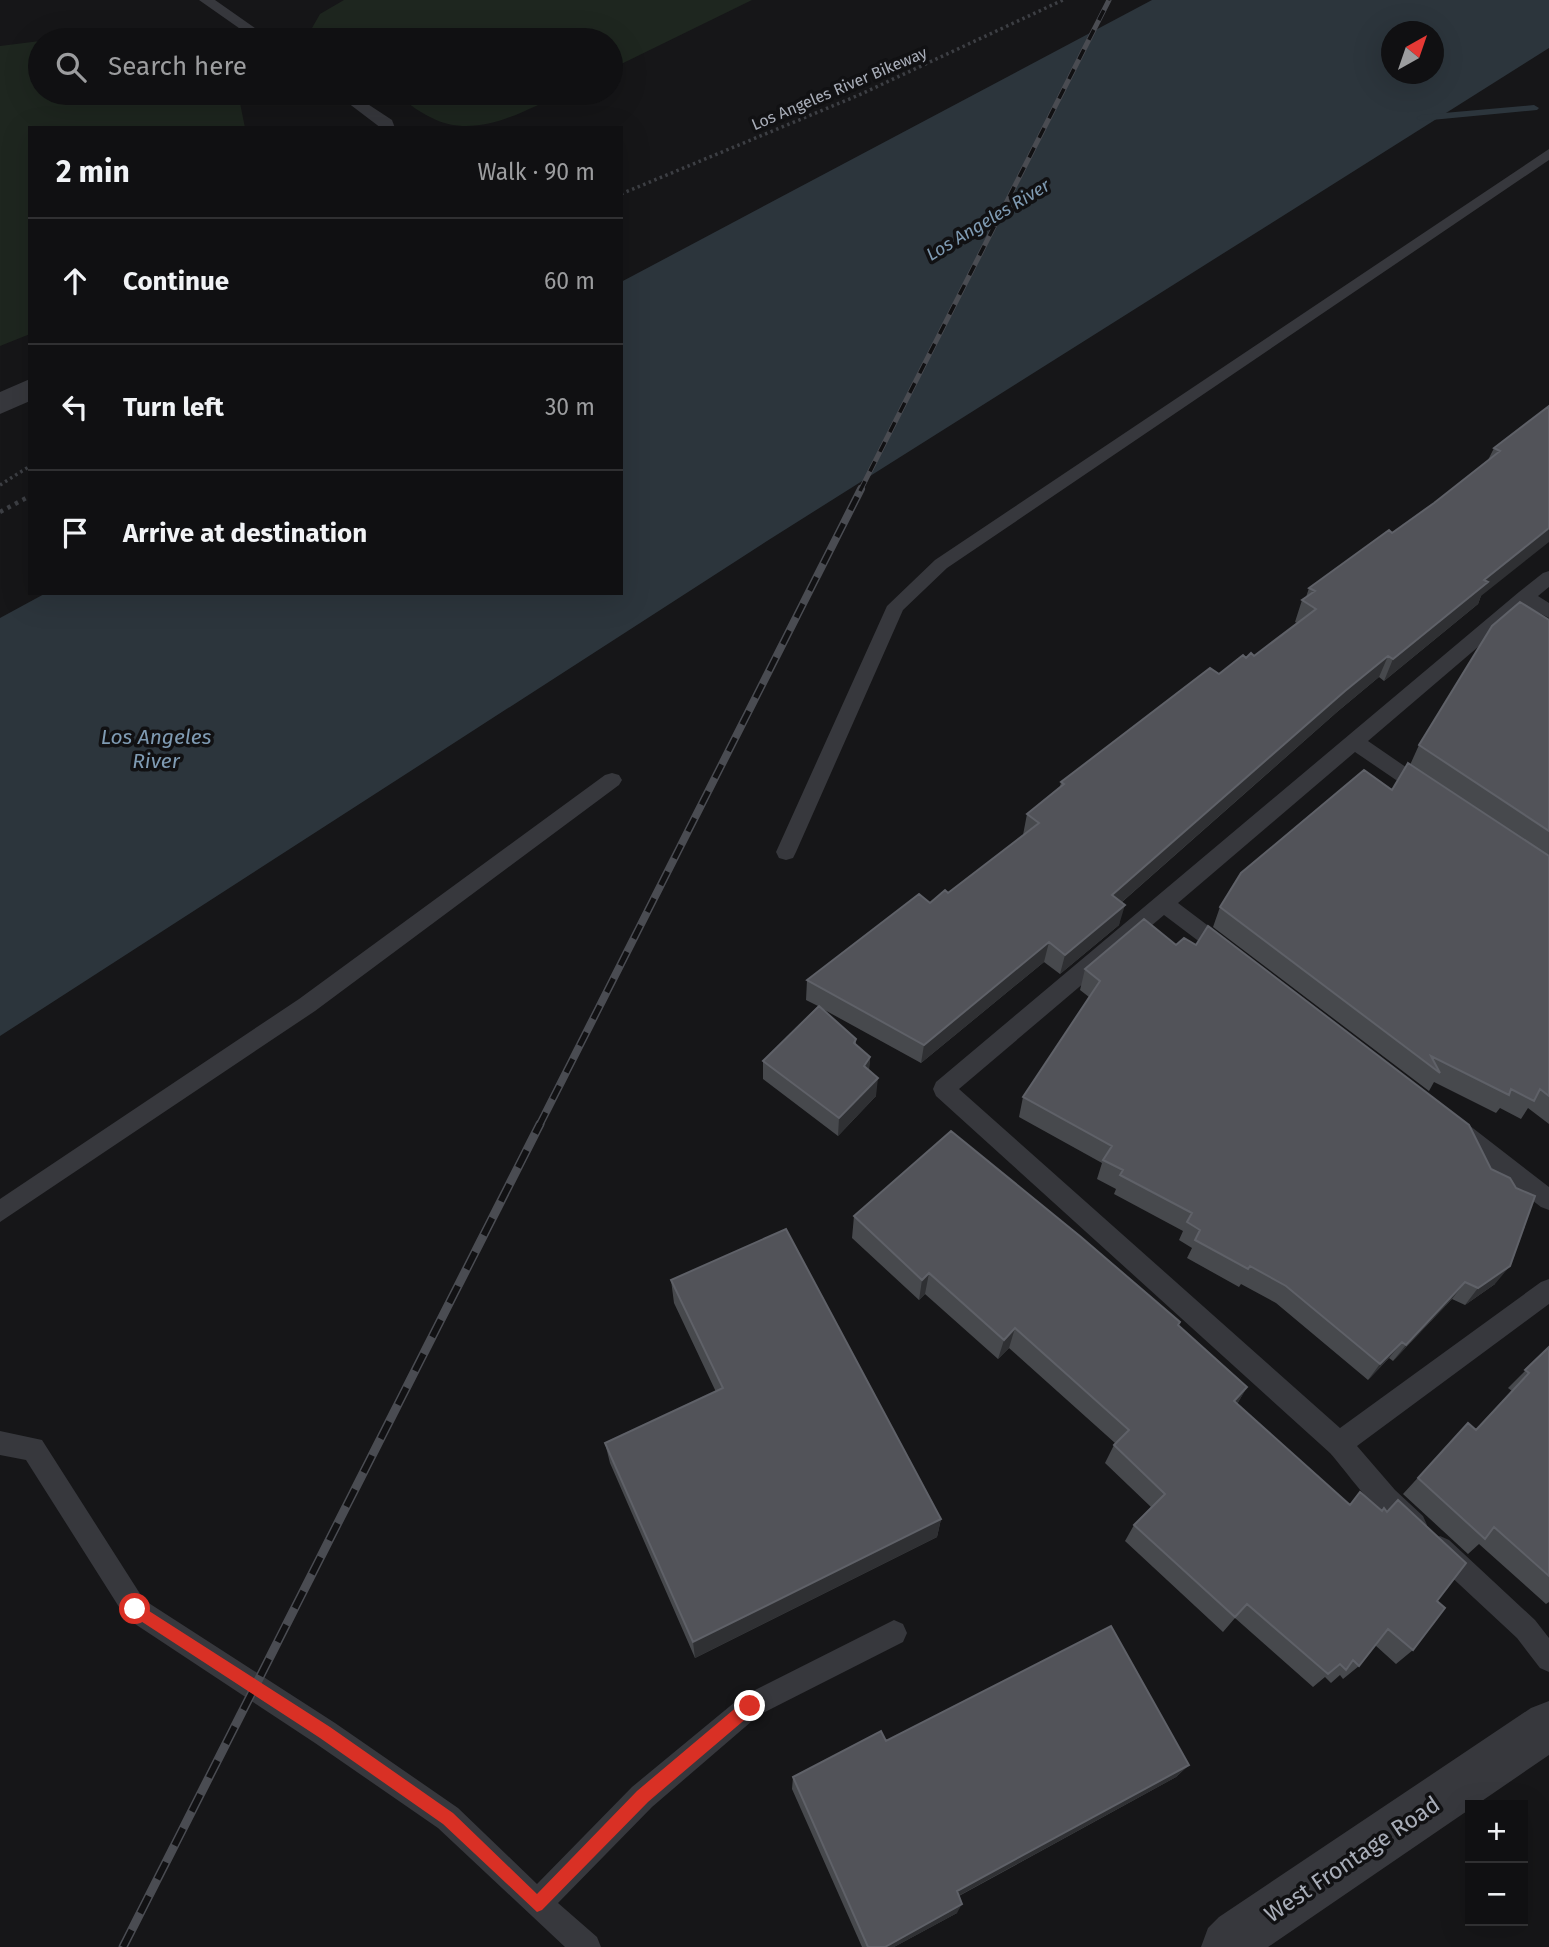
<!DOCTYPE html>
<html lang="en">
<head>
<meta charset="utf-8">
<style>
	:root { --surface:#101012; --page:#19191b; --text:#f1f3f6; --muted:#9c9d9f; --line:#303032 }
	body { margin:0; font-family:"Fira Sans",sans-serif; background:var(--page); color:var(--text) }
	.controls { position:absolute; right:21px; bottom:21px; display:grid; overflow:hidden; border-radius:0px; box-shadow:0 7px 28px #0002 }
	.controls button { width:63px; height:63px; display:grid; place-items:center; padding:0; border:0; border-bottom:2px solid var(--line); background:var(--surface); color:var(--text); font:35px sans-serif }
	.compass { position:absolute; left:1381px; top:21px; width:63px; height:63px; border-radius:50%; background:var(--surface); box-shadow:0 7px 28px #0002; rotate:40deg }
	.stop { position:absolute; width:21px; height:21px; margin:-16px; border:5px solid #d93025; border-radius:50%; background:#fff }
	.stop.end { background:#d93025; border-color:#fff; box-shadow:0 2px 7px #0008 }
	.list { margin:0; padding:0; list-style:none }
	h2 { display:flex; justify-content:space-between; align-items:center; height:91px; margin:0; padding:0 28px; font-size:30px }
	h2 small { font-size:23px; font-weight:400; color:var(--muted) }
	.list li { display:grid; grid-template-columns:46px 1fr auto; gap:21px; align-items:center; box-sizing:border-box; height:126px; padding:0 28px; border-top:2px solid var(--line) }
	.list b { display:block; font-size:26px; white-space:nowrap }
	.list em { font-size:23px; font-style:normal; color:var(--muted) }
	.icon { flex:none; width:38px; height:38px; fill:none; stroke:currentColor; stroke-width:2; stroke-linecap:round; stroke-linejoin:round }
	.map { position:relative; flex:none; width:1549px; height:1947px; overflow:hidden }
	.search { position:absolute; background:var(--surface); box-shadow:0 7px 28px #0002; left:28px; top:28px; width:595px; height:77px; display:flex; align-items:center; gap:18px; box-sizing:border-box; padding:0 24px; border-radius:38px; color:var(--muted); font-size:26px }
	.panel { position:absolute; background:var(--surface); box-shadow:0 7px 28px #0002; left:28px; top:126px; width:595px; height:469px; border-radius:0px }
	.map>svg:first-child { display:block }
</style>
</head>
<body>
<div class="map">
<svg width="1549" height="1947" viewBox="0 0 1549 1947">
	<rect width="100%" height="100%" fill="#161618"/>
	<!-- green -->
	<path fill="#1e261f" d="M344,0H752L611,69V40H318L312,28L320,14Z
		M40,41V93H238L245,128H30V334L0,346V46Z
		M394,93H563C522,112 475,141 430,117C417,111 406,101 394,93Z"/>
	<!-- water -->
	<path fill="#2c353c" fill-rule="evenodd" d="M1152,0H1549V48L767,541L0,1036V618L46,593H621V282ZM1392,32H1434V74H1392Z"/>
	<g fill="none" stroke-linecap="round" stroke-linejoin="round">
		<!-- stream -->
		<path fill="#2c353c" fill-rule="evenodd" d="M1534,105L1539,108L1537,110L1421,121L1416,118L1421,115Z"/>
		<!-- path-far1 -->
		<path stroke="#3d3f44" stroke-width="3.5" stroke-dasharray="2.5 3.5" stroke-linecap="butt" d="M621,194L859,95L1063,0
			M0,485L30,466"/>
		<!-- path -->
		<path stroke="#3d3f44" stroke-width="4.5" stroke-dasharray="3.5 5" stroke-linecap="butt" d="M0,512L30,496"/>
		<!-- lane -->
		<path fill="#37383d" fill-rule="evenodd" d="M199,0H215L272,40H256Z
			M335,93H351L392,120L395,128H381Z
			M1549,149V160L947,568L903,610L796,852L793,858L786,860L779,858L776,852L887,606L935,560Z
			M1549,571V587L1538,596L1549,603V618L1526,606L1368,741L1432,785L1435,790L1432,795L1425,798L1418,795L1355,752L1178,903L1231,943L1234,949L1231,955L1224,958L1217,955L1164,915L959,1089L1340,1428L1541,1282L1549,1279V1304L1357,1446L1395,1490L1423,1516L1427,1525L1423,1534L1414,1538C1383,1525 1352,1478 1330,1453L936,1096L933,1089L936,1082L1519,592L1543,573Z
			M612,773L619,775L622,780L619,785L315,1011L0,1222V1199L299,999L605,775Z
			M1457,1119L1465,1122L1549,1187V1210L1541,1207L1449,1136L1446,1129L1449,1122Z
			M0,1431L42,1440L144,1600L335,1723L458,1808L537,1884L632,1787L741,1697L894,1620L903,1624L907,1633L903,1642L759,1715L652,1807L558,1903L597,1937L601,1947H565L438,1828L315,1743L126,1618L26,1460L0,1455Z
			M1440,1536L1449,1540L1535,1620L1549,1638V1672L1540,1668L1517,1638L1431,1558L1427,1549L1431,1540Z"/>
		<!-- street -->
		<path fill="#37383d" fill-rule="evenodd" d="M30,379V401L0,414V392Z
			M1549,1701V1755L1476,1805H1470V1809L1268,1947H1201L1208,1928L1219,1917L1531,1708Z"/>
		<!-- rail-far2 casing -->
		<g stroke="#4a4c52" stroke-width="5">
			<path id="rail-far2" d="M860,491L1109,0"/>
		</g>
		<!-- rail-far1 casing -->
		<g stroke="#4a4c52" stroke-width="8">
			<path id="rail-far1" d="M539,1126L861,489"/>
		</g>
		<!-- rail casing -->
		<g stroke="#4a4c52" stroke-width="9">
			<path id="rail" d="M123,1947L540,1124"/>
		</g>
		<!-- rail-far2 -->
		<use href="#rail-far2" stroke="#111113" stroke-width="3.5" stroke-dasharray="11" stroke-linecap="butt"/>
		<!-- rail-far1 -->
		<use href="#rail-far1" stroke="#111113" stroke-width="5" stroke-dasharray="15" stroke-linecap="butt"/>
		<!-- rail -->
		<use href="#rail" stroke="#111113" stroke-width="6" stroke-dasharray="19" stroke-linecap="butt"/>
	</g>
	<!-- wall -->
	<path fill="#47494d" d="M1549,406L1478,604L1384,681L1379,677L1337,712L1122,902L1119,925L1060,974L1044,962L921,1063L821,1008L856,1039V1045L870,1057L869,1070L876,1096L838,1136L763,1079V1061L818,1006L806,1000L807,980L930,903L948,893L1023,835L1027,814L1060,787L1061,782L1219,674L1246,658L1254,656L1297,623L1295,622L1302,600L1306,597L1309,588L1392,533L1434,503L1488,460L1494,448Z
		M1549,620V1124L1528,1108L1521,1119L1500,1108L1496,1113L1434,1082L1429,1091L1213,927L1220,907L1392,790L1410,765L1419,745Z
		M1085,969L1495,1284L1465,1305L1452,1299L1393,1361L1389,1358L1368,1380L1276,1303L1241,1284L1239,1287L1187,1258L1192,1248L1179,1240L1183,1231L1114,1194L1116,1189L1097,1179L1102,1163L1019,1117L1023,1097L1089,997L1080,990Z
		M854,1216L1179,1326L1247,1387L1237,1404L1437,1601L1413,1650L1396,1664L1375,1645L1359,1666L1343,1679L1340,1675L1331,1683L1325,1677L1313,1687L1235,1618L1223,1632L1125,1541L1134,1525L1151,1507L1105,1463L1115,1443L1009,1348L998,1359L925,1294L919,1300L852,1238Z
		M671,1280L941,1519L937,1537L695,1658L610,1463L605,1443L716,1392L674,1303Z
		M1549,1347V1602L1546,1604L1479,1544L1468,1554L1403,1494L1468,1423L1476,1430L1512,1391L1508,1388Z
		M886,1741L1189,1765L1176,1777L959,1896L957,1913L894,1947H862L792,1789L793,1777Z"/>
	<!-- shaded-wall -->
	<path fill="#2f3033" d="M1549,528V542L1481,596L1478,604L1384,681L1393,659L1484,580Z
		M1388,656L1379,677L1337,712L1107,915L1112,895L1345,691Z
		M1125,905L1119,925L1060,974L1065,955Z
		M1049,942L1044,962L921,1063L924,1045Z
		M870,1057L868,1076L864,1066Z
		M878,1078L876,1096L838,1136L839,1118Z
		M1510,1266L1495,1284L1465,1305L1478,1288Z
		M929,1273L925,1294L919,1300L922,1280Z
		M1465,1282L1452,1299L1393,1361L1406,1345Z
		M1015,1328L1009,1348L998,1359L1004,1340Z
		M1402,1342L1389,1358L1368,1380L1380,1364Z
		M1247,1387L1236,1406L1234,1401Z
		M941,1519L937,1537L695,1658L693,1642Z
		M1189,1765L1176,1777L951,1900L957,1891Z
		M962,1904L957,1913L894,1947H885Z"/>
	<!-- building -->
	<path fill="#525359" stroke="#5f6168" stroke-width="2" d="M1549,406V528L1484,580L1488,582L1393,659L1388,656L1345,691L1112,895L1125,905L1065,955L1049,942L924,1045L807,980L919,894L930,903L945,890L948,893L1039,823L1027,814L1064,784L1061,782L1210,668L1219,674L1243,655L1246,658L1251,653L1254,656L1316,609L1302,600L1315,591L1309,588L1389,530L1392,533L1434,503L1500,451L1494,448Z
		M1520,602L1549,620V831L1419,745L1492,626Z
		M1408,763L1549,856V1096L1540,1089L1534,1101L1511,1089L1509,1095L1431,1056L1440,1073L1220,907L1241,873L1364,770L1392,790Z
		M1144,919L1176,945L1184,938L1196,945L1208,926L1469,1125L1491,1169L1510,1178L1516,1188L1535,1196L1510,1266L1478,1288L1465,1282L1406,1345L1402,1342L1380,1364L1286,1286L1250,1266L1248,1269L1195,1240L1200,1230L1187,1222L1192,1213L1120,1175L1123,1170L1103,1160L1112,1146L1023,1097L1100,981L1085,969Z
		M819,1006L856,1039L854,1043L870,1057L864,1066L878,1078L839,1118L763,1061Z
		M951,1131L1081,1237L1180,1322L1178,1325L1247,1387L1234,1401L1350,1505L1360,1492L1382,1511L1384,1508L1387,1512L1398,1500L1466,1563L1437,1601L1445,1608L1413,1650L1388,1629L1359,1666L1353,1660L1346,1670L1340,1664L1328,1674L1247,1604L1235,1617L1134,1525L1165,1494L1114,1445L1129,1430L1015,1328L1004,1340L929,1273L922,1280L854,1216Z
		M786,1229L941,1519L693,1642L605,1443L723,1388L671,1280Z
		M1549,1347V1576L1494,1527L1485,1539L1418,1478L1468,1423L1476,1430L1529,1373L1525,1370Z
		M1111,1626L1189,1765L957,1891L962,1904L885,1947H868L793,1777L881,1731L886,1741Z"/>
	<!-- route -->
	<path fill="#d93025" d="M135,1602L330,1727L453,1813L537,1894L637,1791L745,1700L750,1698L755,1700L757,1706L755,1711L648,1802L542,1910L537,1912L443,1824L320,1738L130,1614V1604Z"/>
	<g text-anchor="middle" stroke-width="7" stroke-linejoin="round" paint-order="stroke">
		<!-- far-street labels -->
		<g font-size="16" fill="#a8adb8" stroke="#111113">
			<text transform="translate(839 88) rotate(-23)" y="6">Los Angeles River Bikeway</text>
		</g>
		<!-- far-water labels -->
		<g font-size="18" font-style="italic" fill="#7f9bb3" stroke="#111113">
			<text transform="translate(988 220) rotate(-31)" y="6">Los Angeles River</text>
		</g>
		<!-- water labels -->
		<g font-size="21" font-style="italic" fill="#7f9bb3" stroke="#111113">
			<text x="156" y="744">Los Angeles<tspan x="156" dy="24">River</tspan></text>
		</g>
		<!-- near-street labels -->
		<g font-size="23" fill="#a8adb8" stroke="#111113">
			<text transform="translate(1352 1859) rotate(-34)" y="8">West Frontage Road</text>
		</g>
	</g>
</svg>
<div class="controls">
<button>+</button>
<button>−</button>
</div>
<svg class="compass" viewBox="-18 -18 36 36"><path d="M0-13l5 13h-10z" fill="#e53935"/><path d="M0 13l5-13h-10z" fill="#9c9d9f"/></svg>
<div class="stop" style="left:135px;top:1609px"></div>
<div class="stop end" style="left:750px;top:1706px"></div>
<div class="search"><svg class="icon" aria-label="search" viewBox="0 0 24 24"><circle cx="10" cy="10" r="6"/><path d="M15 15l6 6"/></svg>Search here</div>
<section class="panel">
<h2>2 min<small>Walk · 90 m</small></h2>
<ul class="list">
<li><svg class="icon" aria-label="ahead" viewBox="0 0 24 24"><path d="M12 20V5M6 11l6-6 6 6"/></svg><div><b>Continue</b></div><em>60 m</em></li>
<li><svg class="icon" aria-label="left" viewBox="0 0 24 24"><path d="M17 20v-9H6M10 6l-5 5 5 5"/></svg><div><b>Turn left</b></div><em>30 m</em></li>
<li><svg class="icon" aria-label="arrive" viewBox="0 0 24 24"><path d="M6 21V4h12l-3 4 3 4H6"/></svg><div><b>Arrive at destination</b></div></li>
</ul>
</section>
</div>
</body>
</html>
